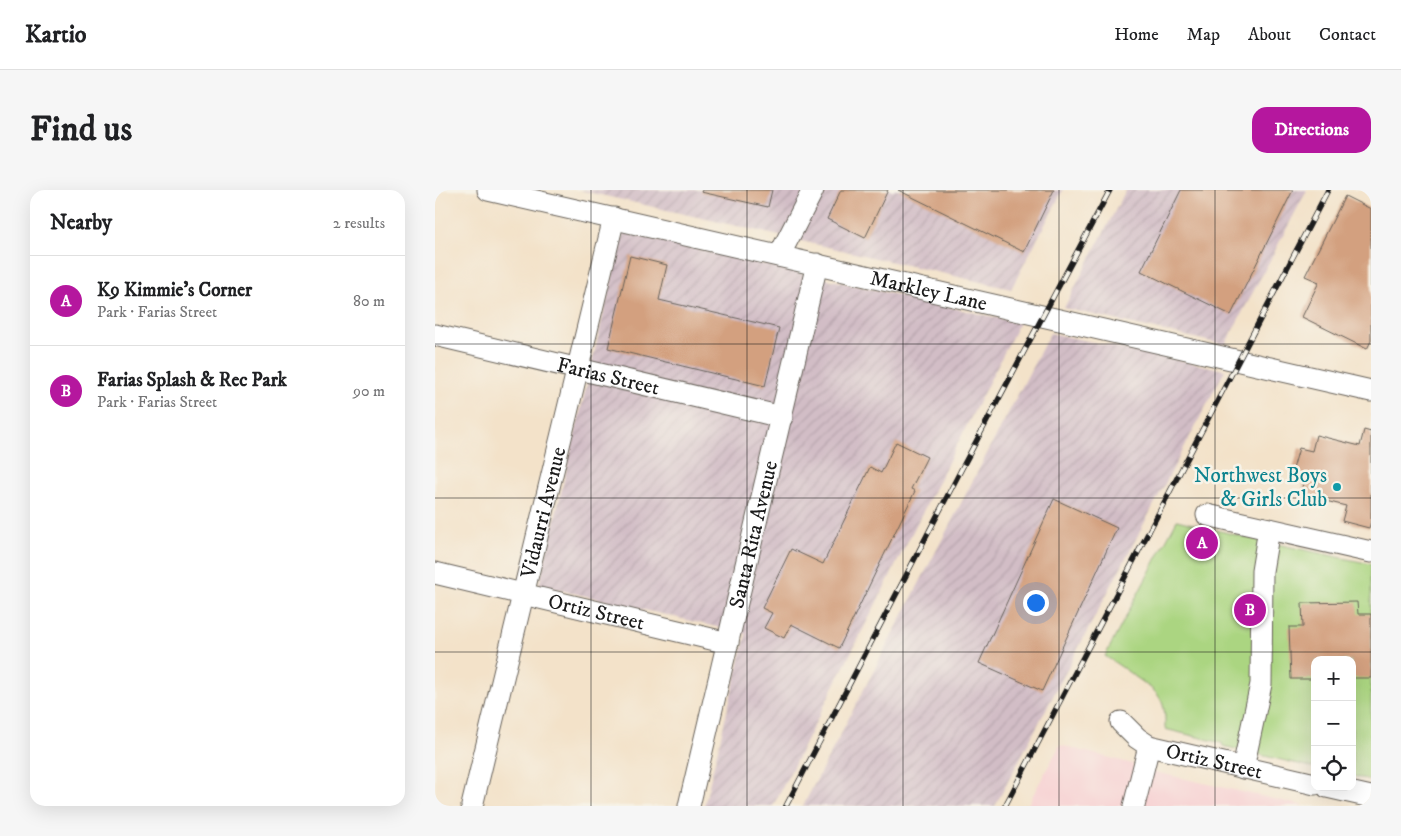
<!DOCTYPE html>
<html lang="en">
<head>
<meta charset="utf-8">
<style>
	:root { --surface:#fff; --page:#f6f6f6; --text:#202124; --muted:#757577; --line:#e0e0e0; --accent:#b5179e }
	body { margin:0; font-family:"IM FELL DW Pica",serif; background:var(--page); color:var(--text) }
	.controls { position:absolute; right:15px; bottom:15px; display:grid; overflow:hidden; border-radius:10px; box-shadow:0 5px 20px #0002 }
	.controls button { width:45px; height:45px; display:grid; place-items:center; padding:0; border:0; border-bottom:1px solid var(--line); background:var(--surface); color:var(--text); font:25px sans-serif }
	.you { position:absolute; left:600px; top:412px; width:18px; height:18px; margin:-12px; border:4px solid #fff; border-radius:50%; background:#1a73e8; box-shadow:0 0 0 8px #1a73e833 }
	.badge { display:grid; place-items:center; width:32px; height:32px; border-radius:50%; background:var(--accent); color:#fff; font-size:16px; font-weight:700 }
	.pin { position:absolute; translate:-50% -50%; border:2px solid #fff; box-shadow:0 1px 5px #0006 }
	.list { margin:0; padding:0; list-style:none }
	h2 { display:flex; justify-content:space-between; align-items:center; height:65px; margin:0; padding:0 20px; font-size:21px }
	h2 small { font-size:16px; font-weight:400; color:var(--muted) }
	.list li { display:grid; grid-template-columns:32px 1fr auto; gap:15px; align-items:center; box-sizing:border-box; height:90px; padding:0 20px; border-top:1px solid var(--line) }
	.list b { display:block; font-size:19px; white-space:nowrap }
	.list p { margin:0; font-size:16px; white-space:nowrap; color:var(--muted) }
	.list em { font-size:16px; font-style:normal; color:var(--muted) }
	.icon { flex:none; width:28px; height:28px; fill:none; stroke:currentColor; stroke-width:2; stroke-linecap:round; stroke-linejoin:round }
	.map { position:relative; flex:none; width:936px; height:616px; overflow:hidden; border-radius:15px }
	header { display:flex; align-items:center; gap:30px; box-sizing:border-box; height:70px; padding:0 25px; background:var(--surface); border-bottom:1px solid var(--line) }
	header strong { font-size:24px }
	nav { display:flex; gap:28px; margin-inline-start:auto; font-size:18px }
	.intro { display:flex; align-items:center; justify-content:space-between; box-sizing:border-box; height:120px; padding:0 30px }
	h1 { margin:0; font-size:35px }
	.button { padding:12px 22px; border-radius:15px; background:var(--accent); color:#fff; font-size:18px; font-weight:700 }
	main { display:flex; gap:30px; padding:0 30px }
	aside { flex:1; background:var(--surface); border-radius:15px; box-shadow:0 5px 20px #0002 }
	.map>svg:first-child { display:block }
</style>
</head>
<body>
<header>
<strong>Kartio</strong>
<nav><a>Home</a><a>Map</a><a>About</a><a>Contact</a></nav>
</header>
<div class="intro"><h1>Find us</h1><a class="button">Directions</a></div>
<main>
<aside>
<h2>Nearby<small>2 results</small></h2>
<ul class="list">
<li><span class="badge">A</span><div><b>K9 Kimmie's Corner</b><p>Park · Farias Street</p></div><em>80 m</em></li>
<li><span class="badge">B</span><div><b>Farias Splash &amp; Rec Park</b><p>Park · Farias Street</p></div><em>90 m</em></li>
</ul>
</aside>
<div class="map">
<svg width="936" height="616" viewBox="0 0 936 616">
	<defs>
		<pattern id="industrial-furrows" width="10" height="10" patternUnits="userSpaceOnUse" patternTransform="scale(1.25)"><rect width="10" height="10" fill="#d2bdc6"/><path d="M-1 1l2-2M0 10L10 0M9 11l2-2" fill="none" stroke="#b4a2aa"/></pattern>
	</defs>
	<rect width="100%" height="100%" fill="#f7f3e8"/>
	<filter id="ink" filterUnits="userSpaceOnUse"><feTurbulence type="fractalNoise" baseFrequency=".02" numOctaves="2"/><feDisplacementMap in="SourceGraphic" scale="10" xChannelSelector="R" yChannelSelector="G"/><feConvolveMatrix kernelMatrix="1 2 1 2 8 2 1 2 1" color-interpolation-filters="sRGB"/></filter>
	<filter id="wash" filterUnits="userSpaceOnUse"><feTurbulence type="fractalNoise" baseFrequency=".0096" numOctaves="4" result="noise"/><feDisplacementMap in="SourceGraphic" scale="20" xChannelSelector="R" yChannelSelector="G"/><feGaussianBlur stdDeviation="1.12" result="paint"/><feColorMatrix in="noise" values="0 0 0 0 0 0 0 0 0 0 0 0 0 0 0 0 0 1.4 0 .05"/><feComposite in="paint" operator="in"/></filter>
	<g filter="url(#wash)">
		<rect width="100%" height="100%" fill="#f3e2c9"/>
		<!-- built -->
		<path fill="#f7cfd1" d="M625,555L698,574V577L870,616H592Z"/>
		<!-- industrial -->
		<path fill="url(#industrial-furrows)" d="M144,0H628L576,99Z
			M691,0H872L790,155L629,118Z
			M188,42L584,133L338,616H269L311,444L104,395Z
			M615,143L790,180L560,616H368Z"/>
		<!-- green -->
		<path fill="#abd581" stroke="#64784e" d="M742,330L813,348L936,374V590L917,586V470H880V578L788,556L787,553L730,539C731,509 725,504 702,488C692,481 681,473 670,466Z"/>
		<g id="blocks">
			<!-- building -->
			<path fill="#d3a07f" d="M267,0H337L333,17L266,2Z
				M406,0H453L430,48L392,29Z
				M463,0H619L589,62Z
				M746,0H858L796,125L706,81Z
				M910,6L936,19V151L932,159L867,127L884,92L870,86Z
				M195,66L232,75L224,110L344,138L330,196L173,158Z
				M929,240L936,242V331L934,338L907,331L911,316L866,305L870,289L856,286L864,258L877,261L881,245L925,256Z
				M461,252L492,267L476,299L480,301L404,458L356,434L349,448L329,438L337,423L327,418L356,359L388,374L435,277L446,283Z
				M619,309L682,338L607,501L544,473Z
				M922,412L923,424H936V488H917V470H880V489H856L854,437H868L867,413Z"/>
		</g>
	</g>
	<g filter="url(#ink)">
		<use href="#blocks" fill-opacity="0" stroke="#676159" stroke-width="1"/>
		<g fill="none" stroke-linecap="round" stroke-linejoin="round">
			<!-- minor casing -->
			<g stroke="#676159" stroke-width="23">
				<g id="minor">
					<path id="s1" d="M53,0L936,201"/>
					<path d="M344,66L378,0"/>
					<path id="s2" d="M0,145L347,227"/>
					<path d="M772,325L936,362"/>
					<path id="s3" d="M0,383L293,453"/>
					<path id="s4" d="M686,532L702,548L714,556L880,594"/>
					<path d="M808,578L826,494L827,381L834,339"/>
					<path d="M892,597L936,607"/>
					<path id="s5" d="M37,616L179,28"/>
					<path id="s6" d="M254,616L382,74"/>
					<path d="M699,616L714,556"/>
				</g>
			</g>
			<!-- minor -->
			<use href="#minor" stroke="#fff" stroke-width="21"/>
			<!-- rail casing -->
			<g stroke="#1c1c1c" stroke-width="5.5">
				<path id="rail" d="M351,616L527,278L675,0
					M570,616L893,0"/>
			</g>
			<!-- rail -->
			<use href="#rail" stroke="#f7f3e8" stroke-width="4" stroke-dasharray="11" stroke-linecap="butt"/>
		</g>
	</g>
	<!-- grid -->
	<path fill="none" stroke="#1c1c1c" stroke-width="1" stroke-opacity="0.55" d="M156,0V616M312,0V616M468,0V616M624,0V616M780,0V616M0,154H936M0,308H936M0,462H936"/>
	<!-- markers -->
	<circle fill="#0f9aa8" stroke="#f7f3e8" stroke-width="2" cx="902" cy="297" r="5"/>
	<g text-anchor="middle" stroke-width="5" stroke-linejoin="round" paint-order="stroke">
		<!-- street labels -->
		<g font-size="21" fill="#1c1c1c" stroke="#f7f3e8">
			<text dy="7" stroke="none"><textPath href="#s1" startOffset="452">Markley Lane</textPath></text>
			<text dy="7" stroke="none"><textPath href="#s2" startOffset="178">Farias Street</textPath></text>
			<text dy="7" stroke="none"><textPath href="#s5" startOffset="302">Vidaurri Avenue</textPath></text>
			<text dy="7" stroke="none"><textPath href="#s6" startOffset="279">Santa Rita Avenue</textPath></text>
			<text dy="7" stroke="none"><textPath href="#s3" startOffset="166">Ortiz Street</textPath></text>
			<text dy="7" stroke="none"><textPath href="#s4" startOffset="104">Ortiz Street</textPath></text>
		</g>
		<!-- culture labels -->
		<g font-size="21" fill="#0d838f" stroke="#f7f3e8" text-anchor="end">
			<text x="892" y="292">Northwest Boys<tspan x="892" dy="24">&amp; Girls Club</tspan></text>
		</g>
	</g>
</svg>
<div class="controls">
<button>+</button>
<button>−</button>
<button><svg class="icon" aria-label="locate" viewBox="0 0 24 24"><circle cx="12" cy="12" r="6"/><path d="M12 2v4M12 18v4M2 12h4M18 12h4"/></svg></button>
</div>
<div class="you"></div>
<div class="pin badge" style="left:767px;top:353px">A</div>
<div class="pin badge" style="left:815px;top:420px">B</div>
</div>
</main>
</body>
</html>
